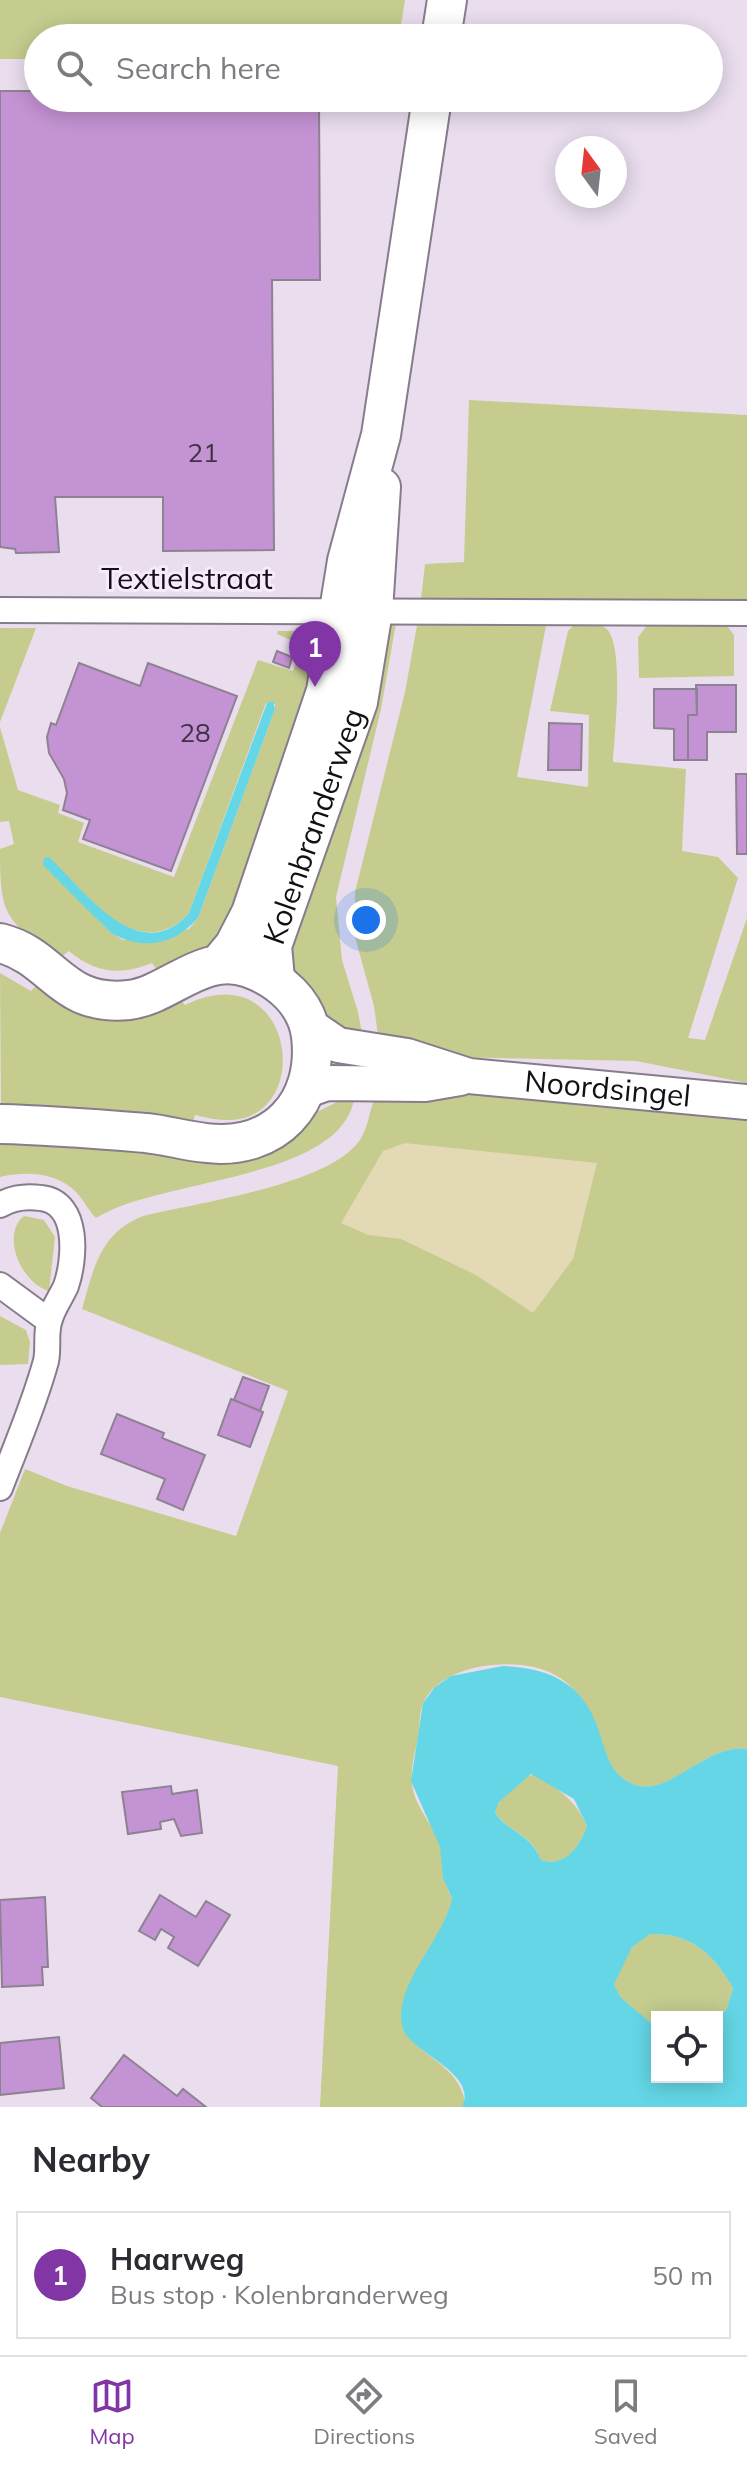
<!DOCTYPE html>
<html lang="en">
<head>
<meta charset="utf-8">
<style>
	:root { --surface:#fff; --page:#f7f7f7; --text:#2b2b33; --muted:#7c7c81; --line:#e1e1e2; --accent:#8235a5 }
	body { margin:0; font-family:Mulish,sans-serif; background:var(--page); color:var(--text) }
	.controls { position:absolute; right:24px; bottom:24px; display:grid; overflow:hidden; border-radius:0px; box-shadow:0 4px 20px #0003 }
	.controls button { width:72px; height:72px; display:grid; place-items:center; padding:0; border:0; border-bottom:2px solid var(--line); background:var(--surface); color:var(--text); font:40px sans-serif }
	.compass { position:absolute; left:555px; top:136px; width:72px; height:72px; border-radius:50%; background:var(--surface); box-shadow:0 4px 20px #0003; rotate:345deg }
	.you { position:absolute; left:366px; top:920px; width:28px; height:28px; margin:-20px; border:6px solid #fff; border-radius:50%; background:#1a73e8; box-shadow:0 0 0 12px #1a73e833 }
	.badge { display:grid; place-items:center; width:52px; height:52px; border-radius:50%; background:var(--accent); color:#fff; font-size:26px; font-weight:700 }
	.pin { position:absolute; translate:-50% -66px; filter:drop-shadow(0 2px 4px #0008) }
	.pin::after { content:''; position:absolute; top:42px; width:28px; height:24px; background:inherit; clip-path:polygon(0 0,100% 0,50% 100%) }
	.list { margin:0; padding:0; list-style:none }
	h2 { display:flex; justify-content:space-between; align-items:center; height:104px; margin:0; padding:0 32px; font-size:34px }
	h2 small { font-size:26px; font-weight:400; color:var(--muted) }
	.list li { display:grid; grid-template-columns:52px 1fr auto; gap:24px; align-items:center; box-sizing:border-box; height:128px; margin:0 16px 16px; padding:0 16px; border:2px solid var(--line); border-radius:0px }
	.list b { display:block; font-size:30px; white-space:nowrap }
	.list p { margin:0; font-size:26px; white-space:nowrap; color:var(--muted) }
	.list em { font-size:26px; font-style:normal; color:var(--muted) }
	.icon { flex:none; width:44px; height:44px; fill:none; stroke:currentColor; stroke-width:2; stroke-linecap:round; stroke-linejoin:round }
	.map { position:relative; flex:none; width:747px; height:2107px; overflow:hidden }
	.search { position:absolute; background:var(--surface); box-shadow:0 4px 20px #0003; left:24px; right:24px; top:24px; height:88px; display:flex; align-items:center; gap:20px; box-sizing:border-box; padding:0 28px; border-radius:44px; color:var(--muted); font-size:30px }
	.sheet { height:248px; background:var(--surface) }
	nav { display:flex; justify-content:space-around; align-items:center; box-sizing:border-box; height:112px; border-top:2px solid var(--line); background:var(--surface); font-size:22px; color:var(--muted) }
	nav a { display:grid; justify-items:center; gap:4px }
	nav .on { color:var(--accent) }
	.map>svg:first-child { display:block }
</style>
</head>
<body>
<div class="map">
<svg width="747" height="2107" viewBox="0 0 747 2107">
	<rect width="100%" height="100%" fill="#eadeee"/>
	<!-- green -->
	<path fill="#c5cc8e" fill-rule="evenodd" d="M0,0H405L399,38H38V59H0Z
		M469,400L747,415V606L677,608L421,599L425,564L464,562Z
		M418,620L546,626L517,777L588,787L589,715L550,711L568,631L573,626C582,626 597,623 604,627C626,638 614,738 613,762L686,769L682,851L718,857L738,878L688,1038L705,1040L747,918V1083L636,1061L453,1057L379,1043L374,1006L355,937V892L405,692Z
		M305,621L328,622L318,689L222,941L159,973L152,963C120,976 95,973 69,951L57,960C5,918 0,917 0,849L14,844L9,821L0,822V727L18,790L60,805L58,813L84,823L78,842L174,877L258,660L293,671L302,645L277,634L278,631H302ZM266,703L275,704V709L198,918L189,929L123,940L111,933L42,861C81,893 140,967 189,913Z
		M379,621L396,623L381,709L336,897L342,960L358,1012L363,1039L340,1036L293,971L289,947Z
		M649,623H725L734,635V676L639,678L638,637Z
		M0,628H36L0,722Z
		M0,973L31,991L41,980L176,995L185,1005C296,951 317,1124 225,1120C215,1120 204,1117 195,1115L191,1130L1,1110Z
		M458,1093L747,1115V1749C706,1743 670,1797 635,1785C587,1768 609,1685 534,1667C499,1659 442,1667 424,1701C419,1711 420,1726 418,1737C414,1758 408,1775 415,1797C421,1813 434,1828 440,1845C445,1864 442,1881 452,1898C446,1934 405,1977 402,2011C398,2054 459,2057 465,2103L462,2107H320L338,1766L0,1697V1533L25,1469L67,1486L236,1536L288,1391L82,1309C94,1267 100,1233 143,1216C197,1203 320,1186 356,1145C368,1132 368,1115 374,1100Z
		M341,1100H354C338,1181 159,1178 96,1218C89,1211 84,1201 77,1193C57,1172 26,1171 0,1177V1134L90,1138L305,1118Z
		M24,1216L44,1220L55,1237L49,1291C22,1284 0,1235 24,1216Z
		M0,1316L26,1330L30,1342L28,1364L0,1365Z
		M538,1774C559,1791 576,1800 587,1826C580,1846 565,1868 541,1860C530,1831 505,1831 495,1812C498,1798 523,1773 538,1774Z
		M650,1934C691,1933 713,1953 733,1988L726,2012L715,2017H657V2028L619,1997L614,1984C621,1963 629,1943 650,1934Z"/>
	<!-- sand -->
	<path fill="#e3d9b4" d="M405,1143L597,1163L573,1259L533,1313L476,1275L401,1239L368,1235L341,1223L383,1151Z"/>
	<!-- water -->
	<path fill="#64d6e6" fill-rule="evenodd" d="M273,701L275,709L198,918C174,945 143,951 111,933L43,865L44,858L49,857C85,891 139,969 189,913L267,703Z
		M503,1666C545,1668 579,1680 596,1723C605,1745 607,1774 633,1784C668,1799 705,1743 747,1749V2107H462C479,2073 411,2053 403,2029C390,1988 445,1938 452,1898L443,1878L440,1847L411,1781L423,1703L435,1687L451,1676ZM531,1774L574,1799L587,1826C580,1846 565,1868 541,1860C530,1832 505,1831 495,1812L499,1802ZM650,1934C691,1933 713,1953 733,1988L726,2011L715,2017L717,2077H657V2028L620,1997L614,1984L632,1947Z"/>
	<!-- building -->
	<path fill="#c493d3" stroke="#8d8291" stroke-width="2" d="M0,91H38V98L319,99L320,280H272L274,550L163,551V497H55L59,552L16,553L15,549L0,547Z
		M277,651L292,657L289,668L273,662Z
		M79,663L140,686L148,663L237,696L171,871L83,839L90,820L63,810L67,793L64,779L49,753L47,737L51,723L56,725Z
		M696,685H736V732H707V760H688V715H697Z
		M654,689H697V715H688V760H674V729L654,728Z
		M549,723L582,724L581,770H548Z
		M736,774H747V854H737Z
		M243,1377L269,1386L260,1411L234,1400Z
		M231,1399L263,1412L250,1447L218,1435Z
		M117,1414L164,1433L162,1438L205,1455L183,1510L157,1499L165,1479L101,1454Z
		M171,1786L172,1794L197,1790L202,1833L181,1836L174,1819L160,1822L161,1829L128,1834L122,1792Z
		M160,1895L196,1917L206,1901L230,1915L198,1966L168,1948L174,1937L161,1929L155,1940L139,1931Z
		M45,1897L48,1967H42L43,1985L2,1987L0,1900Z
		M59,2037L64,2088L0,2095V2043Z
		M124,2055L177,2096L183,2089L206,2107H102L91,2098Z"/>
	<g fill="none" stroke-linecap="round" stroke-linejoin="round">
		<!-- minor casing -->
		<g stroke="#877c8b" stroke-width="28">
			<path id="minor" d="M0,610L747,613
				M0,1205C13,1197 27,1196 41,1198C80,1202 75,1260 66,1286C61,1297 53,1308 50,1319C45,1332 49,1348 46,1361C34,1405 16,1446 0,1488
				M0,1285L49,1321"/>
		</g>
		<!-- secondary casing -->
		<g stroke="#877c8b" stroke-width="38">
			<g id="secondary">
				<path id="s1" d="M310,1026L338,1045L407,1056L469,1076L747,1102"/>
				<path d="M307,1090L327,1083L425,1084L460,1078"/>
			</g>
		</g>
		<!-- primary casing -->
		<g stroke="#877c8b" stroke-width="42">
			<g id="primary">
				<path d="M441,38L447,0"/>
				<path d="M0,943C55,957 60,1007 129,1000C170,995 203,951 249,968C280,979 307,1003 311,1036C319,1103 275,1151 206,1143C186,1141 166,1135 146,1133C97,1129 49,1125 0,1124"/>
				<path d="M219,964L234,946L251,913L326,691L347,561L381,435L432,98"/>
				<path id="s2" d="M275,979L272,946L358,702L373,611L381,487"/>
			</g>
		</g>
		<!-- minor -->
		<use href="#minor" stroke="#fff" stroke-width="24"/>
		<!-- secondary -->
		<use href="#secondary" stroke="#fff" stroke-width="34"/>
		<!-- primary -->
		<use href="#primary" stroke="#fff" stroke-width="38"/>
	</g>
	<g text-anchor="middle" stroke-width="6" stroke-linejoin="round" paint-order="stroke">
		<!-- number labels -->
		<g font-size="26" fill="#3f3044">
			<text x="203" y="462">21</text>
			<text x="195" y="742">28</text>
		</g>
		<!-- street labels -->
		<g font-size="30" fill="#130f15" stroke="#f7ebfb">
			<text x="187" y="589">Textielstraat</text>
			<text dy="10" stroke="none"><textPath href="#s2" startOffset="160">Kolenbranderweg</textPath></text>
			<text dy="10" stroke="none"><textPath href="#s1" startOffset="308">Noordsingel</textPath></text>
		</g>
	</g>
</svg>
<div class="controls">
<button><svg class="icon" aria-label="locate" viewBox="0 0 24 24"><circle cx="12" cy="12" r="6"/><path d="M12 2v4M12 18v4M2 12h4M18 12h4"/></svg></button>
</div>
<svg class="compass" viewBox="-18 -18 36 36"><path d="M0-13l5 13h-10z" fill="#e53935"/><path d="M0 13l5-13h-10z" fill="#7c7c81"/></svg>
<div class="you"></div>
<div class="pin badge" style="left:315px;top:687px">1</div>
<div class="search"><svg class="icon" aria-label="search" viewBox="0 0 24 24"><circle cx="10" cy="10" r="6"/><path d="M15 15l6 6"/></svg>Search here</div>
</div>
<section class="sheet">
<h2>Nearby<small></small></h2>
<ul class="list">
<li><span class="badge">1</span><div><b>Haarweg</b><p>Bus stop · Kolenbranderweg</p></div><em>50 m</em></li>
</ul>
</section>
<nav>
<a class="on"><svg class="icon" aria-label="map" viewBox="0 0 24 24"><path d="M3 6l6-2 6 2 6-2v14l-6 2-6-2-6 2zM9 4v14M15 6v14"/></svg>Map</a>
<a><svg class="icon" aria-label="directions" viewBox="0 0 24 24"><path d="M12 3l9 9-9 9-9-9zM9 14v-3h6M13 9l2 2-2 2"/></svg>Directions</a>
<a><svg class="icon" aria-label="saved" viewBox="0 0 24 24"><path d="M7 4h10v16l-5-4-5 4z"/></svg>Saved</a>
</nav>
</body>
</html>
